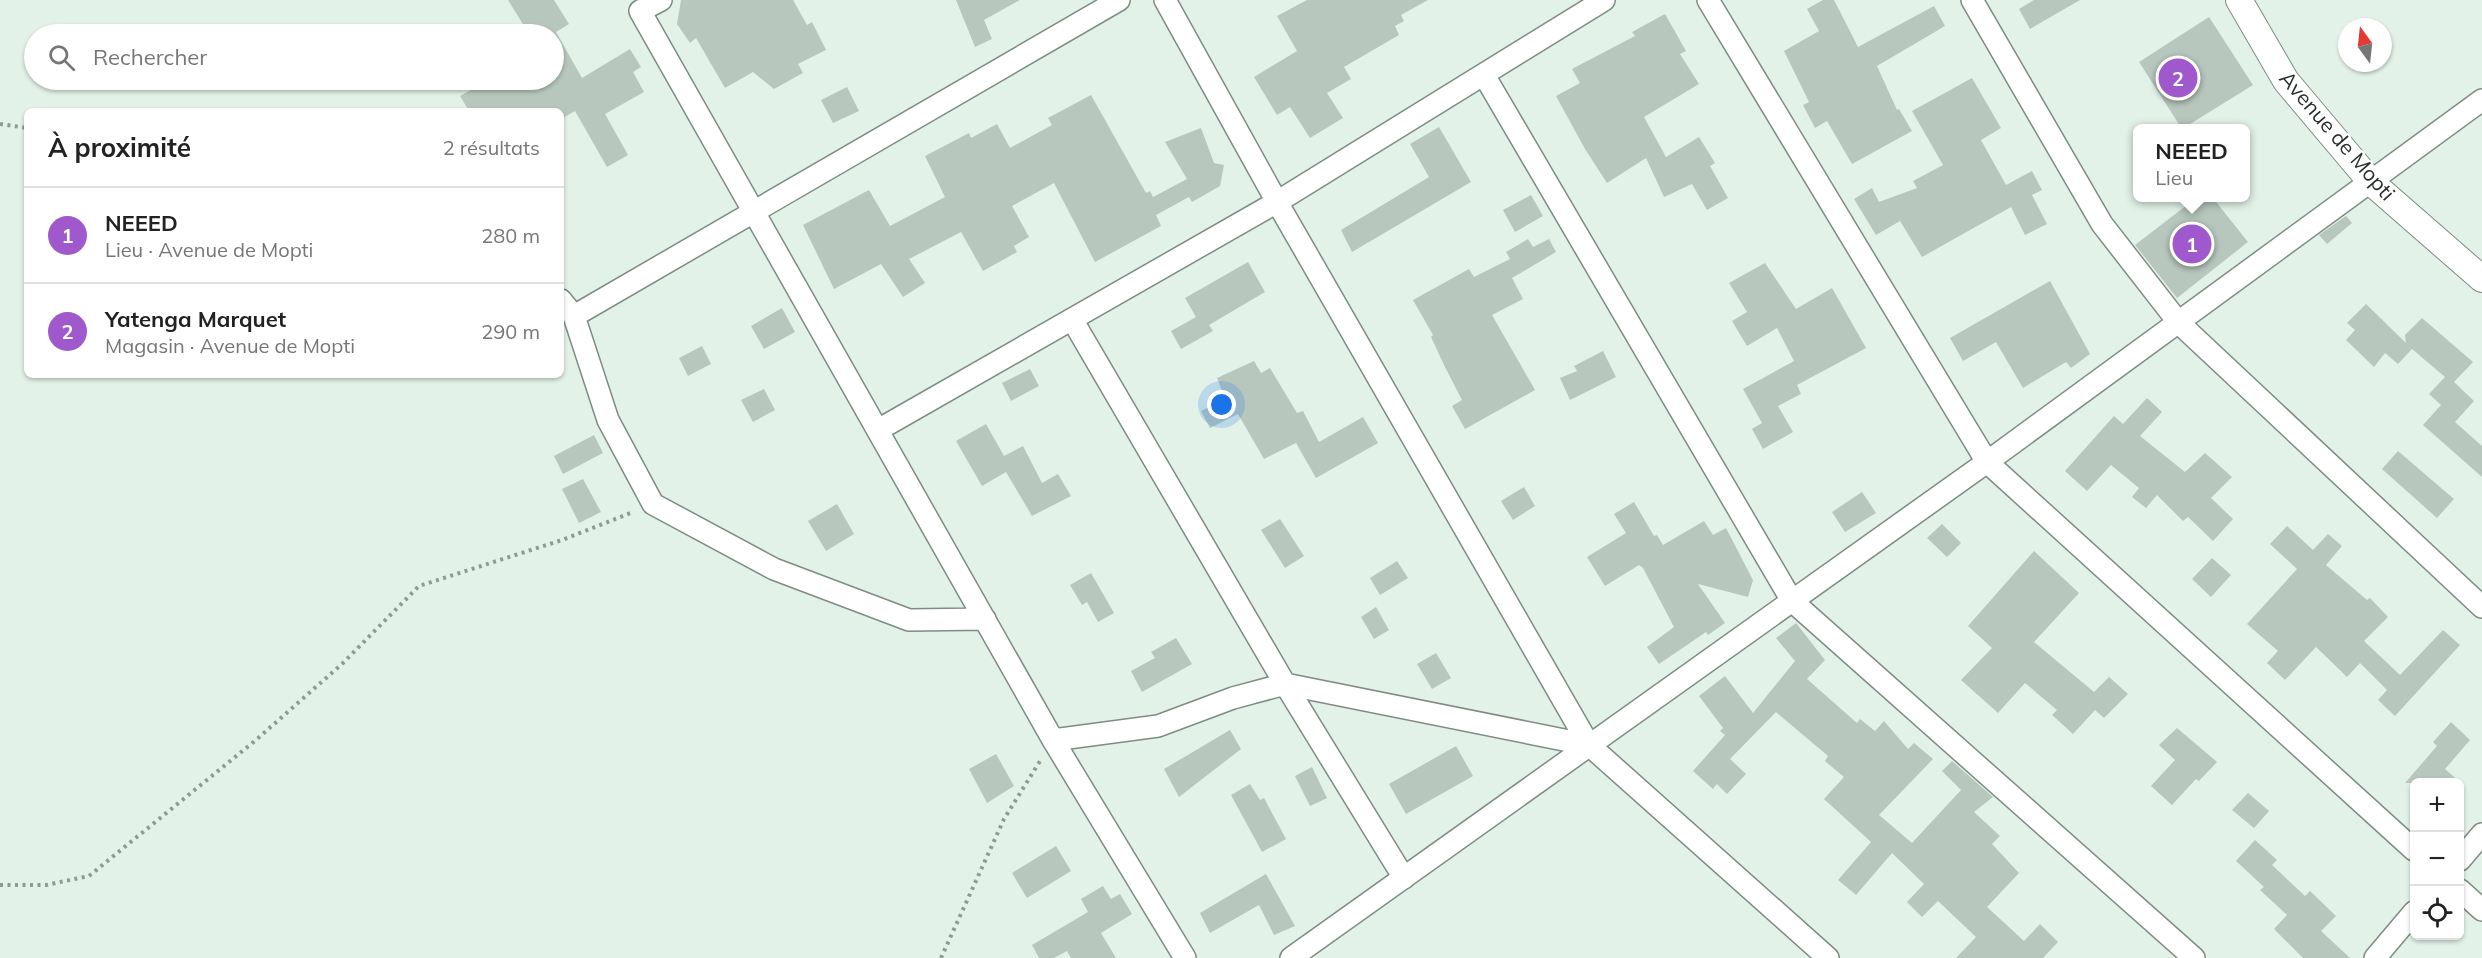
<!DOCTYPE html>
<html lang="fr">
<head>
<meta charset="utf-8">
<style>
	:root { --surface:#fff; --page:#f2f2f2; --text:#222; --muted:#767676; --line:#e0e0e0; --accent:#9f59cd }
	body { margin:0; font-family:Mulish,sans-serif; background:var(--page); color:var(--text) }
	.controls { position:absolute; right:18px; bottom:18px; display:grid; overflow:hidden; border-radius:9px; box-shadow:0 2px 4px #0004 }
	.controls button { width:54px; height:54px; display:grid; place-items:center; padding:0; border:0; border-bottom:2px solid var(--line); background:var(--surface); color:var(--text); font:30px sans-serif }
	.compass { position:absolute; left:2338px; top:18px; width:54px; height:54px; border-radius:50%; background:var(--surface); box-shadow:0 2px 4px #0004; rotate:345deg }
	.you { position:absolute; left:1222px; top:405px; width:21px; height:21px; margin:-15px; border:4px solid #fff; border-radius:50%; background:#1a73e8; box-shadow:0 0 0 9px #1a73e833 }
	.badge { display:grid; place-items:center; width:39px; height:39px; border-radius:50%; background:var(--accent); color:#fff; font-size:20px; font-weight:700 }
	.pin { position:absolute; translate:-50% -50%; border:3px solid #fff; box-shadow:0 2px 6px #0006 }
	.popup { position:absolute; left:2133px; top:124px; width:117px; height:78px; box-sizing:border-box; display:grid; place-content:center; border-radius:9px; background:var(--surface); filter:drop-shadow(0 2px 4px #0005); font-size:20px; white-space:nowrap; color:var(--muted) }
	.popup b { font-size:22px; color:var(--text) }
	.popup::after { content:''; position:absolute; left:50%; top:100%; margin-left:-12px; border:12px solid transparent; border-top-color:var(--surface) }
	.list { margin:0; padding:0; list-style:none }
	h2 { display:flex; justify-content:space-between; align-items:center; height:78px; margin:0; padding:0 24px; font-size:26px }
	h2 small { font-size:20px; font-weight:400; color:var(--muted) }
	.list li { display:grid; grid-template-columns:39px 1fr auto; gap:18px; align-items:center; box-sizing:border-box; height:96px; padding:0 24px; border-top:2px solid var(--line) }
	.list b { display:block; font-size:22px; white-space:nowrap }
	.list p { margin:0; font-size:20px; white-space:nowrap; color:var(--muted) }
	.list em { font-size:20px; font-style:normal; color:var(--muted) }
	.icon { flex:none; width:33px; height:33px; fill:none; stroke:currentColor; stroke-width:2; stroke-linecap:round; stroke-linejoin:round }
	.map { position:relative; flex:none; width:2482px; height:958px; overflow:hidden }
	.search { position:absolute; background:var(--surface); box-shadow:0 2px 4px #0004; left:24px; top:24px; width:540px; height:66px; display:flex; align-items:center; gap:15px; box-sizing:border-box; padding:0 21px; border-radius:33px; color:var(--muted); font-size:22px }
	.panel { position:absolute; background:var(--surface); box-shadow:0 2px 4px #0004; left:24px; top:108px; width:540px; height:270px; border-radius:9px }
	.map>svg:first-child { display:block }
</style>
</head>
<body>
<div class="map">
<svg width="2482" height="958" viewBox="0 0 2482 958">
	<rect width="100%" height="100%" fill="#e2f2e9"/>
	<!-- building -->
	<path fill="#b7c7be" d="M508,0H554L569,24L556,32L582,78L630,49L641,67L633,72L644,92L605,114L628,155L607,167L575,111L561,119V111H469L460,96L489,80H554V34H529Z
		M681,0H793L807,25L812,22L826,50L798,64L803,73L774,89L753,72L725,88L696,38L690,43L677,24Z
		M956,0H1020L984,20L992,39L975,47Z
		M1307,0H1428L1401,15L1404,21L1395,26L1399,35L1344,67L1351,79L1327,93L1343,118L1310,138L1290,107L1277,115L1254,77L1297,51L1277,16Z
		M1823,0H1834L1858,47L1934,6L1945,26L1877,66L1897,110L1899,109L1912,131L1852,164L1827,121L1815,128L1803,105L1809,102L1784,51L1819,31L1807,9Z
		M2034,0H2080L2030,29L2019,9Z
		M1665,14L1686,51L1680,54L1699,84L1644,117L1666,157L1699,137L1715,163L1710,166L1728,198L1707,210L1692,184L1664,197L1646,158L1607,183L1585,149L1556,96L1580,83L1572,69L1635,36L1632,32Z
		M2209,17L2253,85L2182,129L2139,62Z
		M1972,78L2001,128L1981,140L2006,185L2032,171L2042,190L2032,195L2047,224L2025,235L2011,207L1922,257L1900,221L1876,235L1854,199L1872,188L1879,202L1917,188L1913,181L1943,165L1912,111Z
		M847,87L859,111L833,123L821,100Z
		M1091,95L1146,193L1150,191L1153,197L1187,179L1165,142L1201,128L1214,163L1224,165L1220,186L1192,202L1189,197L1156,215L1161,226L1095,262L1054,183L1012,206L1029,237L1014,246L1017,252L983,271L961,232L909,259L925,283L903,297L881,264L834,289L803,225L869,190L890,226L945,197L925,156L969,133L971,138L997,124L1010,148L1052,125L1048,118Z
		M1439,127L1471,182L1352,252L1341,230L1429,177L1410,144Z
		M1531,195L1543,216L1515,232L1503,210Z
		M2196,198H2213L2248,242L2177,298L2135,245Z
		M2346,216L2352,223L2327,244L2319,235Z
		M1528,239L1533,247L1549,239L1556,252L1512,278L1523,299L1492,315L1535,390L1465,429L1452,406L1462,400L1444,365L1431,337L1433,335L1413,300L1469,269L1474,277L1510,259L1506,252Z
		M1248,262L1265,292L1209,325L1213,331L1181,349L1171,331L1196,317L1185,298Z
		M1765,263L1796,309L1832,288L1866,348L1797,385L1801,394L1778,406L1793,432L1763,449L1752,429L1762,423L1743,389L1794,361L1777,328L1747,346L1732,321L1747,312L1729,283Z
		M2050,281L2090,354L2071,368L2066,362L2023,388L1996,342L1963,361L1950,338Z
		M2366,304L2406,343L2405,335L2422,318L2473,362L2454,382L2474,401L2455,422L2482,446V477L2423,425L2441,405L2429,394L2445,377L2412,349L2398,364L2385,353L2374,367L2346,340L2355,330L2347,323Z
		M782,308L795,332L764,349L751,326Z
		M702,346L711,364L688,376L679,358Z
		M1603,351L1616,377L1570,400L1560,378L1577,371L1574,366Z
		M1254,361L1261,373L1270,368L1297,413L1303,411L1319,442L1363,417L1378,443L1316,478L1296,443L1264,459L1238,414L1210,428L1201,411L1225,399L1217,378Z
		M1030,369L1039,386L1011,401L1002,383Z
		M764,389L775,410L753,422L741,400Z
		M2147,398L2162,412L2140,436L2185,472L2205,453L2232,477L2211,498L2233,519L2213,541L2188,517L2183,521L2157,495L2146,508L2132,497L2139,488L2111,465L2087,491L2065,471L2114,416L2123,424Z
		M986,424L1004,456L1023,446L1042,483L1058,474L1071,496L1032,516L1006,472L982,486L956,441Z
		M594,435L603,453L563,474L554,456Z
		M2398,451L2454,499L2437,518L2382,469Z
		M583,479L601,512L579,523L562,489Z
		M1524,487L1535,506L1513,520L1501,501Z
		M1862,492L1876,513L1845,532L1832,512Z
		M1634,502L1654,536L1657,535L1663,545L1704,521L1713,535L1726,528L1753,580L1748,597L1698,584L1725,623L1708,635L1706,632L1659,664L1647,647L1674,627L1643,568L1639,565L1605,586L1587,557L1626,533L1614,514Z
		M837,504L854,534L826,551L808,521Z
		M1280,519L1304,556L1285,568L1261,530Z
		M1942,524L1961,543L1947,557L1927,538Z
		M2287,526L2313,550L2328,534L2342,546L2326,565L2367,600L2370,598L2388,617L2364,641L2400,675L2443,630L2460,645L2395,716L2378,700L2387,690L2360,663L2347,677L2316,647L2285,680L2267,663L2278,651L2247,624L2297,569L2270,544Z
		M2034,551L2079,593L2034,642L2094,692L2109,677L2128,694L2104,718L2095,710L2073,734L2052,715L2057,710L2025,683L1998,713L1961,680L1992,648L1968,626Z
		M2212,558L2231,575L2211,597L2192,579Z
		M1397,561L1408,578L1380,595L1370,578Z
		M1091,573L1114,613L1098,622L1087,602L1082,605L1070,585Z
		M1376,607L1389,630L1374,639L1361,617Z
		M1796,623L1825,660L1807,679L1857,723L1860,719L1875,731L1884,721L1908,749L1914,743L1933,759L1879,815L1912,843L1961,790L1942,771L1952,761L1993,797L1974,812L2000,836L1992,844L2019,873L1987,907L2024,941L2040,924L2058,942L2043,958H1956L1976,937L1938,901L1922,917L1907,902L1924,884L1892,853L1856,895L1838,880L1871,842L1824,799L1844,777L1825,761L1828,756L1776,712L1730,759L1746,774L1727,794L1717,784L1713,789L1693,771L1725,735L1720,731L1723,728L1699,696L1725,676L1753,713L1795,661L1776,638Z
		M1176,638L1192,664L1142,692L1131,671L1155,658L1151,652Z
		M1436,653L1451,678L1432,689L1417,664Z
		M2451,722L2470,740L2445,769L2461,783H2405L2437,746L2433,742Z
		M2177,728L2217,762L2199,781L2196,779L2172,805L2151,786L2175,760L2159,745Z
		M1230,730L1241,749L1179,797L1164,769Z
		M1456,746L1473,776L1406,814L1389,784Z
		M996,754L1014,786L987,803L969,769Z
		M1312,767L1327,798L1310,806L1295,776Z
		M1250,784L1260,800L1264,798L1286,839L1262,852L1231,795Z
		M2248,793L2269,811L2254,828L2232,810Z
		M2255,840L2277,860L2272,865L2305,896L2310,891L2336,916L2321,931L2350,958H2303L2274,929L2287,915L2260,890L2264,887L2236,861Z
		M1056,846L1071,871L1027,898L1012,873Z
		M1266,874L1295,926L1274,935L1259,905L1210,933L1200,913Z
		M1103,886L1111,899L1120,894L1132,914L1101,933L1116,958H1071L1067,951L1054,958H1039L1032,945L1088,912L1081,899Z"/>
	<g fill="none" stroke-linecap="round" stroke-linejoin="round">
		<!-- minor casing -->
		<g stroke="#7e8c84" stroke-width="24">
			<path id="minor" d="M661,0L640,11L1053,740L1185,958
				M1165,0L1277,202L1589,745L1828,958
				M1708,0L1987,462L2414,850
				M1972,0L2102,224L2179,323L2482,607
				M1484,75L1792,601L2194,958
				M561,300L574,316L608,420L653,504L774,569L909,620L985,619
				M574,316L1119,0
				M1073,321L1285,684L1404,878
				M878,430L1277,202L1604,0
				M1053,740L1158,726L1233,698L1285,684L1589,745
				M2460,860L2482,834
				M2460,890L2482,910
				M1291,958L1987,462L2482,100
				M2375,958L2414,912"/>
		</g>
		<!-- tertiary casing -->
		<g stroke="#7e8c84" stroke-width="28">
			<path id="tertiary" d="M2239,0L2286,81L2372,183L2482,279"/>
		</g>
		<!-- path -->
		<path stroke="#8e9a93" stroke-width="4" stroke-dasharray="3 4.5" stroke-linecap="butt" d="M0,124L27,128
			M0,885H46L89,876L256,740L343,663L419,586L562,540L633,512
			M941,958L1004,819L1040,761"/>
		<!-- minor -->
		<use href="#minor" stroke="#fff" stroke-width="21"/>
		<!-- tertiary -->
		<use href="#tertiary" stroke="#fff" stroke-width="26"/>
	</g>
	<g text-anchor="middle" stroke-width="4.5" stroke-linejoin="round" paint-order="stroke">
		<!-- street labels -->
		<g font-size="21" fill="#272d2a" stroke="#fff">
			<text transform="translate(2337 136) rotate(49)" y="7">Avenue de Mopti</text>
		</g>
	</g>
</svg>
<div class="controls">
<button>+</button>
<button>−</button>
<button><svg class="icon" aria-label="locate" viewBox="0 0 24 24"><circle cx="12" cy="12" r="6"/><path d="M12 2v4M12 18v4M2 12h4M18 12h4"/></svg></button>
</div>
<svg class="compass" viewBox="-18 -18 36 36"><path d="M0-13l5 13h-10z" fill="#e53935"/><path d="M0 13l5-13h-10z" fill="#767676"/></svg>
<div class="you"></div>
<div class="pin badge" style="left:2192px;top:244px">1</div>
<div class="popup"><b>NEEED</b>Lieu</div>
<div class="pin badge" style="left:2178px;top:78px">2</div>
<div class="search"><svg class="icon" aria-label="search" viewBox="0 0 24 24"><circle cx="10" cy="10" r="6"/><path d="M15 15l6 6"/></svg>Rechercher</div>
<section class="panel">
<h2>À proximité<small>2 résultats</small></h2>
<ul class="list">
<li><span class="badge">1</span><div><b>NEEED</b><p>Lieu · Avenue de Mopti</p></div><em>280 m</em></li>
<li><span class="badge">2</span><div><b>Yatenga Marquet</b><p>Magasin · Avenue de Mopti</p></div><em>290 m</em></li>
</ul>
</section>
</div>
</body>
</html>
